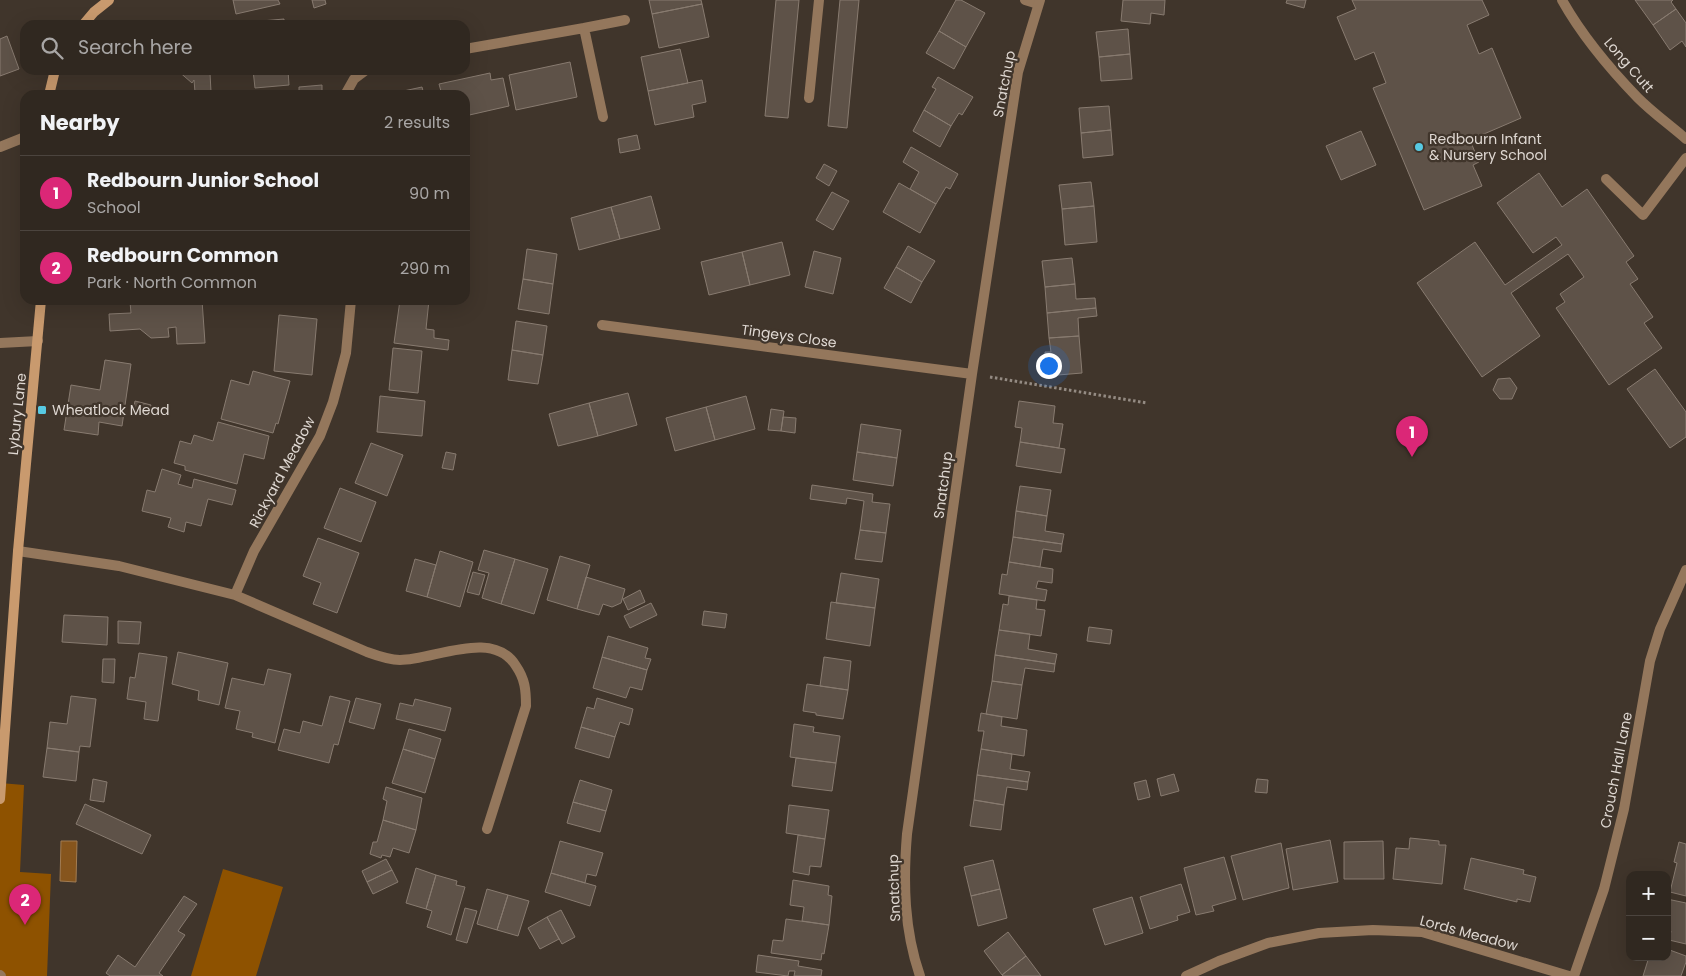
<!DOCTYPE html>
<html lang="en">
<head>
<meta charset="utf-8">
<style>
	:root { --surface:#302820; --page:#3c342d; --text:#f1f3f6; --muted:#a8a6a5; --line:#4b443e; --accent:#db2777 }
	body { margin:0; font-family:Poppins,sans-serif; background:var(--page); color:var(--text) }
	.controls { position:absolute; right:15px; bottom:15px; display:grid; overflow:hidden; border-radius:10px; box-shadow:0 5px 20px #0002 }
	.controls button { width:45px; height:45px; display:grid; place-items:center; padding:0; border:0; border-bottom:1px solid var(--line); background:var(--surface); color:var(--text); font:25px sans-serif }
	.you { position:absolute; left:1048px; top:365px; width:18px; height:18px; margin:-12px; border:4px solid #fff; border-radius:50%; background:#1a73e8; box-shadow:0 0 0 8px #1a73e833 }
	.badge { display:grid; place-items:center; width:32px; height:32px; border-radius:50%; background:var(--accent); color:#fff; font-size:16px; font-weight:700 }
	.pin { position:absolute; translate:-50% -41px; filter:drop-shadow(0 1px 2px #0008) }
	.pin::after { content:''; position:absolute; top:26px; width:18px; height:15px; background:inherit; clip-path:polygon(0 0,100% 0,50% 100%) }
	.list { margin:0; padding:0; list-style:none }
	h2 { display:flex; justify-content:space-between; align-items:center; height:65px; margin:0; padding:0 20px; font-size:21px }
	h2 small { font-size:16px; font-weight:400; color:var(--muted) }
	.list li { display:grid; grid-template-columns:32px 1fr auto; gap:15px; align-items:center; box-sizing:border-box; height:75px; padding:0 20px; border-top:1px solid var(--line) }
	.list b { display:block; font-size:19px; white-space:nowrap }
	.list p { margin:0; font-size:16px; white-space:nowrap; color:var(--muted) }
	.list em { font-size:16px; font-style:normal; color:var(--muted) }
	.icon { flex:none; width:28px; height:28px; fill:none; stroke:currentColor; stroke-width:2; stroke-linecap:round; stroke-linejoin:round }
	.map { position:relative; flex:none; width:1686px; height:976px; overflow:hidden }
	.search { position:absolute; background:var(--surface); box-shadow:0 5px 20px #0002; left:20px; top:20px; width:450px; height:55px; display:flex; align-items:center; gap:12px; box-sizing:border-box; padding:0 18px; border-radius:15px; color:var(--muted); font-size:19px }
	.panel { position:absolute; background:var(--surface); box-shadow:0 5px 20px #0002; left:20px; top:90px; width:450px; height:215px; border-radius:15px }
	.map>svg:first-child { display:block }
</style>
</head>
<body>
<div class="map">
<svg width="1686" height="976" viewBox="0 0 1686 976">
	<rect width="100%" height="100%" fill="#40352b"/>
	<!-- green -->
	<path fill="#8e5200" d="M0,783L24,785L20,872L51,874L47,976H0Z
		M223,869L283,887L256,976H191Z"/>
	<!-- water -->
	<path fill="#86551d" stroke="#a17c53" d="M61,841H77L76,882L60,881Z"/>
	<!-- building -->
	<path fill="#5e5248" stroke="#887b70" d="M233,0H278L280,4L236,14Z
		M312,0H325L326,4L314,8Z
		M649,0H701L702,4L652,14Z
		M776,0H799L788,118L765,116Z
		M840,0H859L847,128L828,126Z
		M956,0H961L985,13L966,47L939,31Z
		M1123,0H1165L1164,15L1151,13L1150,24L1121,21Z
		M1287,0H1306L1304,8L1286,3Z
		M1352,0H1482L1489,15L1467,25L1479,54L1492,48L1521,118L1470,140L1479,162L1473,165L1482,186L1424,210L1373,88L1386,83L1374,52L1355,60L1337,17L1356,9Z
		M1635,0H1673L1671,2L1676,9L1653,25Z
		M702,4L709,37L659,48L652,14Z
		M1676,9L1686,23V47L1682,41L1670,50L1653,25Z
		M284,19V25H250V22Z
		M1128,29L1130,54L1099,57L1096,32Z
		M939,31L966,47L954,69L926,53Z
		M7,36L19,69L0,76V39Z
		M680,49L688,83L648,91L641,57Z
		M1130,54L1132,79L1101,81L1099,57Z
		M570,62L577,97L516,110L509,75Z
		M177,70H206L210,73L211,92H215V95H152L195,92L194,80L192,83Z
		M253,70H288L289,85L255,88Z
		M490,73L491,80L503,78L509,106L465,116V95H442L439,84Z
		M938,77L973,97L962,115L959,113L951,126L924,110L936,89L932,87Z
		M702,80L706,102L692,105L694,117L655,125L648,91Z
		M322,85V95H257L299,91V87Z
		M422,87L424,95L434,92L435,95H385Z
		M1109,106L1111,130L1081,133L1079,108Z
		M924,110L951,126L940,147L913,131Z
		M1111,130L1113,155L1083,158L1081,133Z
		M1361,131L1376,165L1341,180L1326,146Z
		M637,135L640,149L620,153L618,139Z
		M911,147L958,174L950,189L946,187L936,204L910,189L919,172L903,162Z
		M824,164L837,171L829,186L816,178Z
		M1539,173L1562,207L1587,189L1634,256L1626,262L1638,279L1630,284L1653,317L1644,323L1662,348L1609,385L1556,308L1565,302L1560,294L1584,277L1568,254L1511,293L1540,336L1482,377L1417,283L1475,242L1505,285L1562,245L1556,237L1533,253L1497,203Z
		M1091,182L1094,206L1062,209L1059,185Z
		M899,183L936,204L920,233L883,212Z
		M832,192L849,201L833,230L816,220Z
		M651,196L660,229L620,239L611,207Z
		M1094,206L1097,242L1065,245L1062,209Z
		M611,207L620,239L579,250L571,218Z
		M782,242L790,275L750,285L742,252Z
		M908,246L935,261L922,282L896,267Z
		M527,249L557,254L553,284L523,279Z
		M814,251L841,258L833,294L805,287Z
		M742,252L750,285L709,295L701,262Z
		M1072,258L1075,284L1045,287L1042,261Z
		M896,267L922,282L911,303L884,288Z
		M523,279L553,284L549,314L518,309Z
		M1075,284L1076,299L1095,298L1096,308L1047,313L1045,287Z
		M156,300H202L205,343L177,344L176,327L168,328L169,337L151,338L140,329L110,331L109,314L131,313L130,302Z
		M400,300H429L426,329L434,330V338L449,340L448,350L394,343Z
		M1096,308L1097,316L1078,318L1079,336L1049,338L1047,313Z
		M279,315L317,319L312,375L274,371Z
		M516,321L547,326L543,355L512,350Z
		M1079,336L1082,373L1046,376L1045,352H1051L1049,338Z
		M393,348L422,351L418,393L389,390Z
		M512,350L543,355L538,384L508,380Z
		M105,360L131,364L122,426L99,422L98,435L64,430L71,385L100,390Z
		M1655,369L1686,412V437L1670,448L1627,389Z
		M253,371L290,381L278,424L276,423L273,433L221,419L231,380L249,385Z
		M1510,378L1517,388L1512,399H1500L1493,390L1498,379Z
		M628,393L637,425L598,436L589,403Z
		M380,396L425,401L422,436L377,432Z
		M746,396L755,429L715,440L706,407Z
		M135,401L151,405L149,416L133,412Z
		M1019,401L1055,406L1053,423L1063,424L1059,448L1020,442L1022,428L1015,427Z
		M589,403L598,436L558,446L549,414Z
		M706,407L715,440L675,451L666,418Z
		M771,409L784,411L781,431L768,430Z
		M783,417L796,418L795,433L781,431Z
		M218,422L269,436L264,459L244,454L237,484L185,470V466L174,463L180,441L191,444L194,435L213,441Z
		M861,424L901,430L897,458L857,452Z
		M1020,442L1065,449L1061,473L1016,466Z
		M371,443L403,455L387,496L355,483Z
		M446,452L456,454L453,470L442,468Z
		M857,452L897,458L893,486L853,480Z
		M162,469L181,475L178,484L192,488L194,479L236,490L232,505L208,499L201,526L186,522L184,532L168,527L171,518L142,511L147,490L155,492Z
		M812,485L873,494L872,502L890,504L886,533L860,530L864,501L847,498L846,504L810,499Z
		M1020,486L1051,490L1047,516L1016,511Z
		M340,488L376,502L361,542L324,528Z
		M1016,511L1047,516L1045,531L1064,534L1062,544L1013,537Z
		M860,530L886,533L882,562L855,559Z
		M1013,537L1062,544L1061,552L1043,549L1040,567L1009,562Z
		M318,538L359,553L337,613L313,604L321,583L303,576Z
		M484,550L515,559L501,604L482,598L489,573L478,570Z
		M440,551L473,562L460,607L427,597Z
		M560,556L590,565L577,609L547,600Z
		M415,559L436,565L427,597L406,591Z
		M515,559L548,569L534,614L501,604Z
		M1009,562L1053,569L1052,583L1038,581L1036,588L1047,590L1045,601L999,594L1002,574L1007,575Z
		M473,572L485,575L479,595L467,592Z
		M841,573L879,579L875,608L836,603Z
		M586,577L625,589L621,603L612,607L603,604L599,615L577,609Z
		M640,590L645,602L628,610L623,599Z
		M1009,596L1037,600L1036,609L1045,610L1041,636L999,630L1003,604L1008,605Z
		M831,602L875,608L870,646L826,639Z
		M651,603L657,615L630,628L624,616Z
		M704,611L727,614L725,628L702,625Z
		M64,615L108,617L107,645L62,642Z
		M118,621L141,622L139,644L118,643Z
		M1089,627L1112,630L1110,644L1087,641Z
		M999,630L1030,634L1028,649L1057,654L1055,664L995,655Z
		M608,636L648,648L645,658L651,659L647,670L602,657Z
		M178,652L228,663L219,705L198,700L199,691L172,684Z
		M139,653L167,657L158,721L144,719L146,702L127,699L130,677L135,678Z
		M995,655L1055,664L1054,672L1025,668L1022,685L992,681Z
		M602,657L647,670L642,690L630,687L626,698L593,688Z
		M824,657L851,661L848,690L820,686Z
		M103,659H115L114,683L102,682Z
		M268,669L291,674L275,743L252,737L253,733L236,729L240,711L225,708L232,678L264,685Z
		M992,681L1022,685L1017,719L986,714Z
		M807,684L848,690L843,719L816,715V713L803,711Z
		M71,696L96,699L90,747L80,746L79,752L47,748L50,722L67,724Z
		M330,696L350,701L338,745L334,744L329,763L278,750L284,729L300,733L303,721L322,726Z
		M356,698L381,704L374,729L349,722Z
		M597,698L633,709L629,725L620,722L615,737L581,727L587,707L594,709Z
		M415,699L451,708L445,731L396,719L400,703L413,706Z
		M981,713L1002,717L1001,726L1027,730L1024,756L981,749L984,731H978Z
		M794,724L814,727L813,732L840,736L836,763L790,757Z
		M581,727L615,737L609,758L575,748Z
		M409,729L441,739L435,759L403,749Z
		M47,748L79,752L76,781L43,777Z
		M403,749L435,759L425,793L392,783Z
		M981,749L1012,754L1010,769L1030,772L1028,782L977,775Z
		M796,758L836,763L832,791L792,786Z
		M1174,774L1179,791L1161,796L1157,779Z
		M977,775L1028,782L1027,790L1007,787L1004,805L974,800Z
		M93,779L107,782L104,802L90,800Z
		M1257,779L1268,780L1267,793L1255,792Z
		M580,780L612,790L606,811L573,802Z
		M1146,780L1150,797L1138,800L1134,783Z
		M386,787L422,798L416,830L383,820L387,801L383,799Z
		M974,800L1004,805L1001,830L970,826Z
		M573,802L606,811L600,832L567,823Z
		M85,804L151,835L142,854L76,824Z
		M789,805L829,810L825,839L786,833Z
		M383,820L416,830L409,853L393,848L390,857L382,855L381,858L370,854L373,842H377Z
		M798,835L825,839L821,867L810,866L809,875L793,872Z
		M1410,838L1439,841V845H1446L1442,884L1393,879L1396,848L1409,849Z
		M1330,840L1338,882L1293,890L1286,849Z
		M560,841L603,853L596,876L587,874L585,883L551,873Z
		M1383,841L1384,879H1344V842Z
		M1679,842L1686,844V896L1670,892L1677,863L1674,862Z
		M1281,843L1289,888L1243,900L1231,856Z
		M1224,857L1236,899L1212,906L1214,911L1196,915L1184,868Z
		M1471,858L1524,870L1523,874L1536,877L1530,902L1517,899V902L1464,889Z
		M386,859L392,870L367,882L362,871Z
		M993,860L1000,889L971,896L964,867Z
		M416,868L436,875L426,909L406,903Z
		M392,870L398,882L373,894L367,882Z
		M551,873L596,886L590,906L545,892Z
		M436,875L457,881L456,885L465,887L451,935L427,927L432,911L426,909Z
		M793,880L829,886L828,895L832,896L829,925L802,921L804,907L790,905Z
		M1181,884L1190,912L1177,916L1178,920L1150,929L1140,897Z
		M487,889L508,895L497,930L477,924Z
		M1000,889L1007,918L978,926L971,896Z
		M508,895L529,901L518,936L497,930Z
		M184,896L197,904L178,931L185,935L159,973L163,976H110L106,973L118,955L135,967Z
		M1132,897L1143,933L1105,945L1093,909Z
		M1667,899L1686,903V944L1669,940L1671,931L1667,930Z
		M465,908L477,911L467,943L456,940Z
		M561,910L575,937L562,944L547,917Z
		M547,917L559,939L540,949L528,928Z
		M786,919L829,925L824,954L822,953L821,960L771,953L773,940L783,941Z
		M1008,932L1026,956L1002,975L984,951Z
		M1667,949L1686,956V962L1681,976H1643L1649,957H1667Z
		M758,955L799,961L798,966L822,970L821,976H794L795,971H789L788,976L756,972Z
		M1026,956L1041,976H1003L1002,975Z"/>
	<g fill="none" stroke-linecap="round" stroke-linejoin="round">
		<!-- path -->
		<path stroke="#948b83" stroke-width="3" stroke-dasharray="2.5 2.5" stroke-linecap="butt" d="M990,377L1147,403"/>
		<!-- lane -->
		<path stroke="#94775c" stroke-width="10" d="M1025,0L1038,4
			M809,98L819,0
			M1606,179L1643,215L1686,158"/>
		<!-- street -->
		<path stroke="#94775c" stroke-width="10" d="M1562,0C1581,34 1611,70 1638,98C1653,113 1670,125 1686,139
			M584,28L625,20
			M465,49L584,28L603,117
			M345,95L354,79L366,70
			M0,147L25,137
			M602,325L972,374
			M0,343L38,341
			M18,551L119,566L235,595L367,652C378,656 389,660 400,660C434,660 493,628 516,666C525,679 526,690 526,706L487,829
			M235,595L254,551L320,436L333,402L346,353L351,300
			M0,975L1,976
			M920,976C904,930 903,882 907,834L972,374L1018,72L1040,0
			M1186,976L1219,961L1268,943L1319,933L1373,930L1422,932L1569,976
			M1574,976L1604,889L1624,809L1650,661L1660,629L1686,570"/>
		<!-- secondary -->
		<path stroke="#c99a6e" stroke-width="10" d="M83,25L94,12L109,0
			M49,95L55,70
			M0,799L18,551L41,300"/>
	</g>
	<!-- markers -->
	<g fill="#57c9e2" stroke="#40352b" stroke-width="2">
		<circle cx="1419" cy="147" r="5"/>
		<rect x="37" y="405" width="10" height="10" rx="2.5"/>
	</g>
	<g text-anchor="middle" stroke-width="4.5" stroke-linejoin="round" paint-order="stroke">
		<!-- street labels -->
		<g font-size="14" fill="#dfd8d2" stroke="#40352b">
			<text transform="translate(1629 65) rotate(49)" y="5">Long Cutt</text>
			<text transform="translate(1004 84) rotate(-79)" y="5">Snatchup</text>
			<text transform="translate(789 336) rotate(8)" y="5">Tingeys Close</text>
			<text transform="translate(17 414) rotate(-84)" y="5">Lybury Lane</text>
			<text transform="translate(282 472) rotate(-62)" y="5">Rickyard Meadow</text>
			<text transform="translate(943 485) rotate(-82)" y="5">Snatchup</text>
			<text transform="translate(1616 770) rotate(-79)" y="5">Crouch Hall Lane</text>
			<text transform="translate(894 888) rotate(-92)" y="5">Snatchup</text>
			<text transform="translate(1469 933) rotate(15)" y="5">Lords Meadow</text>
		</g>
		<!-- poi labels -->
		<g font-size="14" fill="#dfd8d2" stroke="#40352b" text-anchor="start">
			<text x="1429" y="144">Redbourn Infant<tspan x="1429" dy="16">&amp; Nursery School</tspan></text>
			<text x="52" y="415">Wheatlock Mead</text>
		</g>
	</g>
</svg>
<div class="controls">
<button>+</button>
<button>−</button>
</div>
<div class="you"></div>
<div class="pin badge" style="left:1412px;top:457px">1</div>
<div class="pin badge" style="left:25px;top:925px">2</div>
<div class="search"><svg class="icon" aria-label="search" viewBox="0 0 24 24"><circle cx="10" cy="10" r="6"/><path d="M15 15l6 6"/></svg>Search here</div>
<section class="panel">
<h2>Nearby<small>2 results</small></h2>
<ul class="list">
<li><span class="badge">1</span><div><b>Redbourn Junior School</b><p>School</p></div><em>90 m</em></li>
<li><span class="badge">2</span><div><b>Redbourn Common</b><p>Park · North Common</p></div><em>290 m</em></li>
</ul>
</section>
</div>
</body>
</html>
